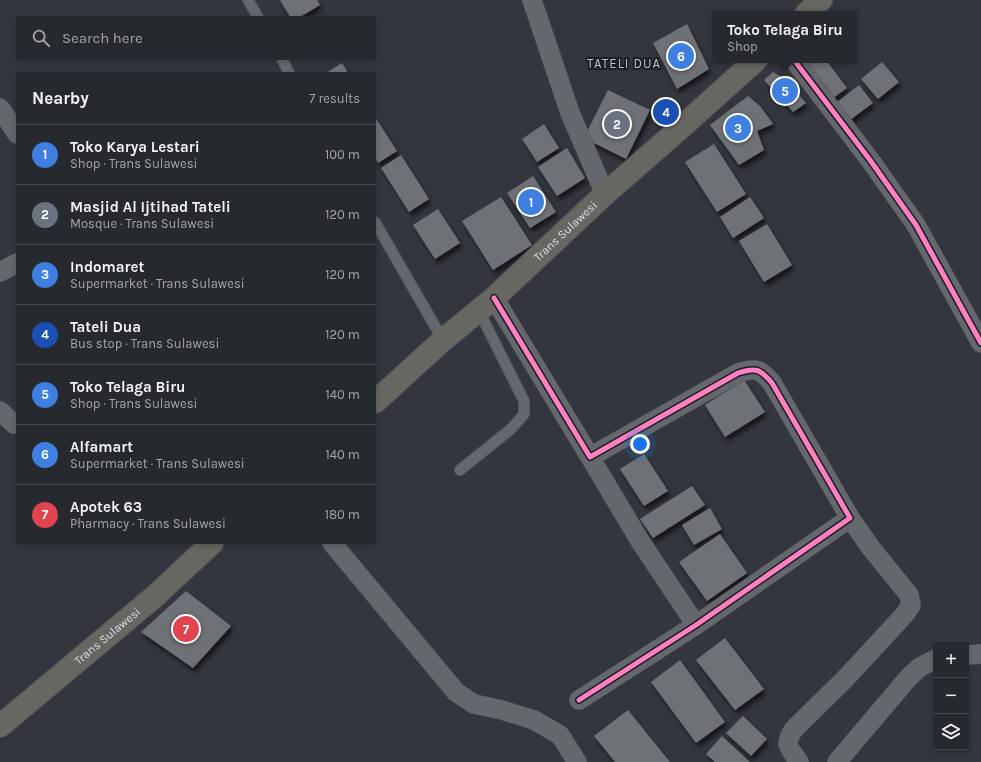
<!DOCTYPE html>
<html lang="en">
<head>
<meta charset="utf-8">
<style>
	:root { --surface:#26292e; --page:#32353a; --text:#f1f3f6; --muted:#a4a6aa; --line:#42454a; --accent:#a0a4ab }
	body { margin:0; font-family:Karla,sans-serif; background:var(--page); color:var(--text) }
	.controls { position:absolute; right:12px; bottom:12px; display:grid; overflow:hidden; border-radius:0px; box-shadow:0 2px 6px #0003 }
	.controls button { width:36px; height:36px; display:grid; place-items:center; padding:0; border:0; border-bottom:1px solid var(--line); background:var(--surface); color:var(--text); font:20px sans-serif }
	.you { position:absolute; left:640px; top:444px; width:14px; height:14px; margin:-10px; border:3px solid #fff; border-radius:50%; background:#1a73e8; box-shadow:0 0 0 6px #1a73e833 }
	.badge { display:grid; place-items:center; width:26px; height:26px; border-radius:50%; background:var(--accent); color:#fff; font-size:13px; font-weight:700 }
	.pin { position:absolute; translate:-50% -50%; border:2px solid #fff; box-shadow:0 1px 4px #0006 }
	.popup { position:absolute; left:713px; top:11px; width:144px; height:52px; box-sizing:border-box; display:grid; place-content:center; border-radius:0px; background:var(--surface); filter:drop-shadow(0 1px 3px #0005); font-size:13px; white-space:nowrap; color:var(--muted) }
	.popup b { font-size:15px; color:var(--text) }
	.popup::after { content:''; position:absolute; left:50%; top:100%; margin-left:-8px; border:8px solid transparent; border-top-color:var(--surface) }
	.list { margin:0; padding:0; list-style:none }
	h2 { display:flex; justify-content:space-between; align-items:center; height:52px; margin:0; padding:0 16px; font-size:17px }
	h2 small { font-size:13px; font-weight:400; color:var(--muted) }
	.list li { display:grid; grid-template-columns:26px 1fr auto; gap:12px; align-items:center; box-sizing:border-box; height:60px; padding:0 16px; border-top:1px solid var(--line) }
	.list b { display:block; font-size:15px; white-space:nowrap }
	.list p { margin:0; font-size:13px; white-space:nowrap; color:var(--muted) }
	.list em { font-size:13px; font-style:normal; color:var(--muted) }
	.icon { flex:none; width:22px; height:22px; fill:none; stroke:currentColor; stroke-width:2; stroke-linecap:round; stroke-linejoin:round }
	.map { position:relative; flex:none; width:981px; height:762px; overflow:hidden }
	.search { position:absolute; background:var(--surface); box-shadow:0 2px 6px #0003; left:16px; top:16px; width:360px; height:44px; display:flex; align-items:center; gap:10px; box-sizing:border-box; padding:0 14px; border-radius:0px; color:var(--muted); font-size:15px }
	.panel { position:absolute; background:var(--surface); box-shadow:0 2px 6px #0003; left:16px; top:72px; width:360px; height:472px; border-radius:0px }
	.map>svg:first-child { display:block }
</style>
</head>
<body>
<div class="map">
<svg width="981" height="762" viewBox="0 0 981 762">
	<defs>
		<filter id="shadow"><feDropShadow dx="2.5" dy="4.5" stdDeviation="2" flood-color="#0009"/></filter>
	</defs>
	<rect width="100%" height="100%" fill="#33373d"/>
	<!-- building -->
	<path fill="#6e7176" filter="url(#shadow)" d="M280,0H317L320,5L300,17H290Z
		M687,24L709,69L677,89L653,43Z
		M810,60H826L847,88L829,101L803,65Z
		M882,62L899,82L878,99L861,79Z
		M342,63L348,73H326Z
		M773,72L785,79L806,103L793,112L764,80Z
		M859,85L873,103L850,120L836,103Z
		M608,90L650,110L626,159L584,138Z
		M748,96L760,106L773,124L757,131L764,150L739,165L710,125Z
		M375,117L397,151L378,163L375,157Z
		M544,124L559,148L537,162L522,139Z
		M714,144L746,194L717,212L685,162Z
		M567,148L585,178L557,196L538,167Z
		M401,155L429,199L409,212L381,168Z
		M533,176L556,212L530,228L507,193Z
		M501,197L532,245L493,270L462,221Z
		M750,197L764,218L733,238L720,217Z
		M438,209L460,243L435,259L413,225Z
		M767,224L792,265L764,282L739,241Z
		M744,380L765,412L725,437L705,405Z
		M644,454L668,491L644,506L620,469Z
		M692,486L705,505L653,538L640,519Z
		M710,508L722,529L694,545L682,525Z
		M720,534L747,573L707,601L679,562Z
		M186,591L231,626L193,668L141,632Z
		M725,638L764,689L735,710L696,660Z
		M680,660L725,722L696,743L651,682Z
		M628,710L670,762H615L594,736Z
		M743,716L767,739L751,756L726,733Z
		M722,736L750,762H715L706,754Z"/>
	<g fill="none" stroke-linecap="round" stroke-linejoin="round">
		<!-- lane casing -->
		<g stroke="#51555a" stroke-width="12">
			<path id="lane" d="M248,0L258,17
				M282,59L289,73
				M375,222L443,340
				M460,470L511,429L524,414V401L479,311"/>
		</g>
		<!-- street casing -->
		<g stroke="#51555a" stroke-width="20">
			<path id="street" d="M532,0L570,113L605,194
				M794,60L870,160L916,225L981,343
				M0,108L17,134
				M0,272L17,263
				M494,298L590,457L738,373C756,367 760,369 772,383L850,518L696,625L579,700
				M0,411L14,424
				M590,457L640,541L696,625
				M332,543L456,692L474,704L502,710L534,720L560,735L577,762
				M966,655L981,654
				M799,762C789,747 783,745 794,729L845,679L905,614L911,605L909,595L871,548L850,518
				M837,762L909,677L920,667L936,659"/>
		</g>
		<!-- highway casing -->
		<g stroke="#51555a" stroke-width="24">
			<g id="highway">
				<path d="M806,14L821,0"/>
				<path id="s1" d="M375,402L443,340L494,298L605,194L685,124L756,60"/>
				<path id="s2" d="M0,726L154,597L212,543"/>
			</g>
		</g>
		<!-- lane -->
		<use href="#lane" stroke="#64676c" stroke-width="10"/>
		<!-- street -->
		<use href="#street" stroke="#64676c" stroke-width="19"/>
		<!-- highway -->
		<use href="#highway" stroke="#666761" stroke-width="22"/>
		<!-- cycleway casing -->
		<g stroke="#1a1d22" stroke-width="8">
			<path id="cycleway" d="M794,60L870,160L916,225L981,343
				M494,298L590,457L738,373C756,367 760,369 772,383L850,518L696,625L579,700"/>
		</g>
		<!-- cycleway -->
		<use href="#cycleway" stroke="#ff80c0" stroke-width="5"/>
	</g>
	<g text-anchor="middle" stroke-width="4" stroke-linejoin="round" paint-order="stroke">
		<!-- street labels -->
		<g font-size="12" fill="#dadfe6" stroke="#1a1d22">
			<text dy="4" stroke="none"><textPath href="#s1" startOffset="256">Trans Sulawesi</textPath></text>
			<text dy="4" stroke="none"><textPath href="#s2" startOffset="140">Trans Sulawesi</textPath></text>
		</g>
		<!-- neighbourhood labels -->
		<g font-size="13" letter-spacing="1" fill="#b8c0cd" stroke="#1a1d22">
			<text x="624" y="68">TATELI DUA</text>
		</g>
	</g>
</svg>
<div class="controls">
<button>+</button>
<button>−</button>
<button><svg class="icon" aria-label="layers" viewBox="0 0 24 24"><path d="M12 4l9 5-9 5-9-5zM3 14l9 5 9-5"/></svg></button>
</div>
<div class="you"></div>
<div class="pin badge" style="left:531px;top:202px;background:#3f7fe0">1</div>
<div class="pin badge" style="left:617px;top:124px;background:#6b7280">2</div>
<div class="pin badge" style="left:738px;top:128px;background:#3f7fe0">3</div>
<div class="pin badge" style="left:666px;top:112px;background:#1a4fb4">4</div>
<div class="pin badge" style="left:785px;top:91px;background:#3f7fe0">5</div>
<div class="popup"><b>Toko Telaga Biru</b>Shop</div>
<div class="pin badge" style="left:681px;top:56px;background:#3f7fe0">6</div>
<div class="pin badge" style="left:186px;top:629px;background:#e0444e">7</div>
<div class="search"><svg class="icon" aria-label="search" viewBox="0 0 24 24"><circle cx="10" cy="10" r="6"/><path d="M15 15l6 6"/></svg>Search here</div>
<section class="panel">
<h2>Nearby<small>7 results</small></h2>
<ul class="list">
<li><span class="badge" style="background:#3f7fe0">1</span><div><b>Toko Karya Lestari</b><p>Shop · Trans Sulawesi</p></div><em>100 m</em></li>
<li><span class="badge" style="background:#6b7280">2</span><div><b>Masjid Al Ijtihad Tateli</b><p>Mosque · Trans Sulawesi</p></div><em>120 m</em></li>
<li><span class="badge" style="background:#3f7fe0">3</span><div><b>Indomaret</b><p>Supermarket · Trans Sulawesi</p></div><em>120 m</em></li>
<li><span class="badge" style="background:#1a4fb4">4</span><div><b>Tateli Dua</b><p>Bus stop · Trans Sulawesi</p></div><em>120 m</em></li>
<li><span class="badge" style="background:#3f7fe0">5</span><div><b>Toko Telaga Biru</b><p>Shop · Trans Sulawesi</p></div><em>140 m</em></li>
<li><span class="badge" style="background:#3f7fe0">6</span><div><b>Alfamart</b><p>Supermarket · Trans Sulawesi</p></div><em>140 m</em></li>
<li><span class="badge" style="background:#e0444e">7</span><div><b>Apotek 63</b><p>Pharmacy · Trans Sulawesi</p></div><em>180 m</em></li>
</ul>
</section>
</div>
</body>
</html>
